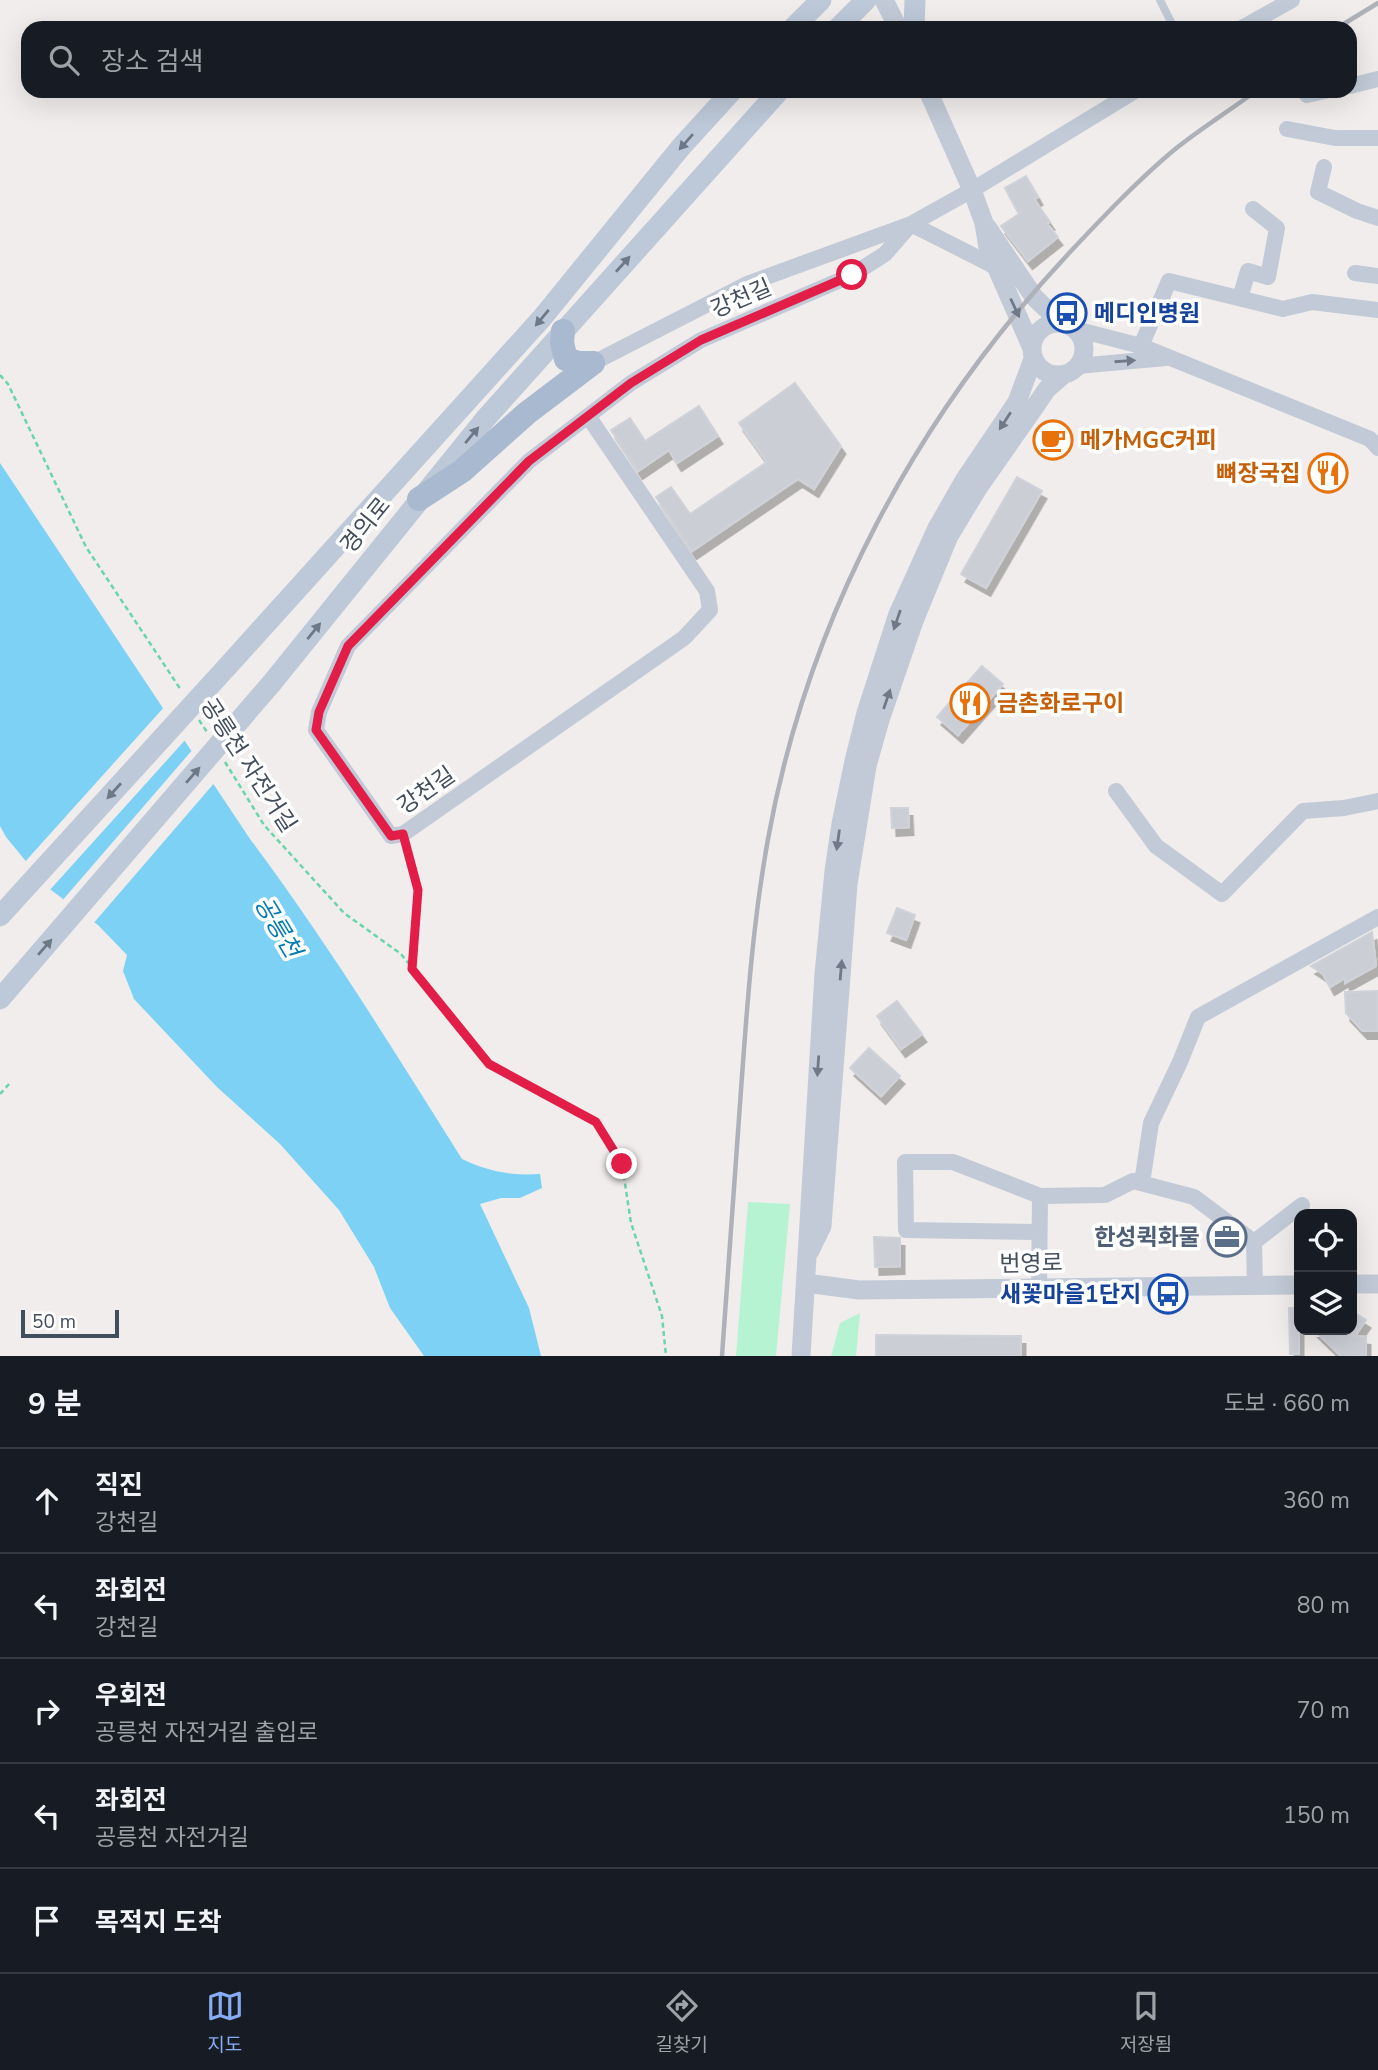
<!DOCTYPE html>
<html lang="ko">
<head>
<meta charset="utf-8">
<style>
	:root { --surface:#171b24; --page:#20242c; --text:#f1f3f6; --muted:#9ea1a6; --line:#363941; --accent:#87acf4 }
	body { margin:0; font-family:"Nunito Sans","Noto Sans KR",sans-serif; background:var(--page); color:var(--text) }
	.controls { position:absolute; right:21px; bottom:21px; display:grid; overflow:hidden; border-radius:14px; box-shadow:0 7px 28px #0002 }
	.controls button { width:63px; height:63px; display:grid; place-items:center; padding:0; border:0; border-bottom:2px solid var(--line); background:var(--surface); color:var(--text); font:35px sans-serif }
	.scale { position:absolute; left:21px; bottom:18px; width:98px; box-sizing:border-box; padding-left:7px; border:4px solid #434e5c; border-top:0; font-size:19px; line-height:24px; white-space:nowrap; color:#434e5c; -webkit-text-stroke:5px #fff; paint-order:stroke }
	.stop { position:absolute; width:21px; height:21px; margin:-16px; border:5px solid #e11d48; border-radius:50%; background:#fff }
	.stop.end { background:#e11d48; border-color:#fff; box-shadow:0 2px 7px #0008 }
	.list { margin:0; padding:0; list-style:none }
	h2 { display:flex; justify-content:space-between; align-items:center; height:91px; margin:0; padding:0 28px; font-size:30px }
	h2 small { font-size:23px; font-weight:400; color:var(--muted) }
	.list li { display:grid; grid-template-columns:46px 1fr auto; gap:21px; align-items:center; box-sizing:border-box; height:105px; padding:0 28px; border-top:2px solid var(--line) }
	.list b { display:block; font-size:26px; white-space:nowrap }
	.list p { margin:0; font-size:23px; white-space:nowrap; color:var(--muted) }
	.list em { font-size:23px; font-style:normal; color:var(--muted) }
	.icon { flex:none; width:38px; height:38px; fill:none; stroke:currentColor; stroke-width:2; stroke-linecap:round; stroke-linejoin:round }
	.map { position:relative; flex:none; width:1378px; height:1356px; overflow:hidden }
	.search { position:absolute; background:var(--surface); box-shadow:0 7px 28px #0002; left:21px; right:21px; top:21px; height:77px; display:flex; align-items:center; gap:18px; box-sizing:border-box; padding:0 24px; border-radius:21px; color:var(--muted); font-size:26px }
	.sheet { height:616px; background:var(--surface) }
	nav { display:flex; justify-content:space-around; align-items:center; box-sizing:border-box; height:98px; border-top:2px solid var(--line); background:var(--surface); font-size:19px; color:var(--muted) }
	nav a { display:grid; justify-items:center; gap:4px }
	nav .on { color:var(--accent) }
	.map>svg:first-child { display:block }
</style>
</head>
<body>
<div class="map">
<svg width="1378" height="1356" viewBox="0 0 1378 1356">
	<defs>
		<filter id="shadow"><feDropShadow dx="4.5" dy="8" stdDeviation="0" flood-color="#0004"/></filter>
	</defs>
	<rect width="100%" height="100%" fill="#f0edec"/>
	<!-- green -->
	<path fill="#b5f3d3" d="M748,1202L790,1204L776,1356H736Z
		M860,1313L856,1356H831L840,1323Z"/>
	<!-- water -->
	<path fill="#7dd1f5" d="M0,463L250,839C327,942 394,1051 462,1159C487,1171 511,1176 540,1174L542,1188L520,1198H501L480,1204L529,1308L541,1356H424L390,1308L374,1267L339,1210L280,1144L217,1087L134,999L123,971L127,955L98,925L47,887L6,837L0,826Z"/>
	<!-- pier -->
	<path fill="#f0edec" d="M166,705L187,738L48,892L23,864Z
		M194,748L216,781L92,925L61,902Z"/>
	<!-- building -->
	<path fill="#cbced5" stroke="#d0d2d9" stroke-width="2" filter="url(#shadow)" d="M1026,176L1038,197L1034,199L1050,222L1047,224L1058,237L1028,261L1001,226L1019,214L1005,188Z
		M795,383L841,446L814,489L798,479L692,551L656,497L671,487L690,514L767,462L739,423Z
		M699,406L718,436L677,463L669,450L638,471L611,430L630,418L645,441Z
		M1017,477L1042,491L986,588L961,574Z
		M982,666L1003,684L958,735L937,717Z
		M891,808H908L909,827L892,828Z
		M897,908L915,915L906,940L887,933Z
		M1372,932L1376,966L1345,983V978L1330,987L1323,974L1311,966Z
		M1378,991V1031H1363L1346,1013L1345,992Z
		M897,1001L922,1034L901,1049L877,1016Z
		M869,1048L900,1076L881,1096L850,1068Z
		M874,1237L900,1238V1266L875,1267Z
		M1289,1308H1299V1354H1290Z
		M1352,1311L1366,1320L1355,1336L1366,1337V1356H1341L1314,1330H1352Z
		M876,1335L1021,1336V1356H876Z"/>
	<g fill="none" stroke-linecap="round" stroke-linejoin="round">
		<!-- path -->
		<path stroke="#6ad5aa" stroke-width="2.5" stroke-dasharray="5 3.5" stroke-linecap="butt" d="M0,375L8,384L86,547L181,690
			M199,720L207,732
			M225,762L264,825L344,913L401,954L489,1064L596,1122L622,1164L631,1223L662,1316L666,1356
			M407,848L418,890L413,969
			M0,1094L10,1083"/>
		<!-- service -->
		<path stroke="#c1cad6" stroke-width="8" d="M1160,0L1174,28"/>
		<!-- minor -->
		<path stroke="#c1cad6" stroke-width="16" d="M1242,28L1292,0
			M1350,86L1378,79
			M1307,95L1325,91
			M1287,129L1335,138H1378
			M1324,167L1318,192L1357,211L1378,218
			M1355,273L1378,276
			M1240,298L1248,271L1268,277L1277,228L1253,209
			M1075,329L1141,346L1370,439L1378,448
			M1141,346L1169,281L1283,309L1312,302L1378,310
			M593,363L747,284L911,224L972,190L1135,91
			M1077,366L1166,358
			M588,416L529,461L348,646L319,712L316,730L391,836L403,834L684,638L710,610L707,591L588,416L631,383L701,340L852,275L885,254L911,224L996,267
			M1116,791L1156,846L1222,894L1303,811L1344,808L1378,801
			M1142,1183L1151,1123L1180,1062L1198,1017L1378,917
			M1040,1196L1105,1195L1133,1181L1194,1197L1254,1242L1302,1205
			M1039,1232L906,1230L905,1162H953L1040,1196L1039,1288
			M1254,1242L1255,1285"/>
		<!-- tertiary -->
		<path stroke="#c1cad6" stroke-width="19" d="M884,0L898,28
			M928,91L972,190L984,223L988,248L1031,346
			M987,227L1034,297L1060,322
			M1032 349a26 26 0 1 1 52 0a26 26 0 1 1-52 0Z
			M810,1251L822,1226L848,884L867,766L880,720L914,621L949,536L978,488L1034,408L1047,389L1063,375
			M806,1283L859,1290L1299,1285
			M1352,1284H1378
			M801,1356L824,974L834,871L841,824L854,761L866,713L898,614L937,528L965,479L1017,402L1033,359"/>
		<!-- secondary -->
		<path stroke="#bdc8d8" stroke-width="21" d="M793,28L821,0
			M838,28L866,0
			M914,28L915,0
			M226,668L542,318L681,147L732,91
			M271,684L486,418L779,91"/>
		<!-- primary -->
		<path stroke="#a9b9cf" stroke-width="24" d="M563,331L562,343L566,359L578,363H593
			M419,499L462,471L527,413L593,363"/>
		<!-- rail -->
		<path stroke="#aeb1b8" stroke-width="4.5" d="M1337,28L1378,3
			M722,1356C729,1267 735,1178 741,1090C747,1006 753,921 768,839C808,617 918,414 1071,251C1104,216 1137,181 1174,150C1200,129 1229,111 1256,91"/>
		<!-- secondary-bridge -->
		<path stroke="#bdc8d8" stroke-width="21" d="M0,916L226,668
			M0,999L271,684"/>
	</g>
	<!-- one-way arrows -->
	<defs><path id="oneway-solid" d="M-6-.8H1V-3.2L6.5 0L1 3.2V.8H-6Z" transform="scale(1.75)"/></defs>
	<g fill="#6e7987">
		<use href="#oneway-solid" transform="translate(686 142) rotate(131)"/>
		<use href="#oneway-solid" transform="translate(623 264) rotate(-48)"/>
		<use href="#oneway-solid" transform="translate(542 318) rotate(130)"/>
		<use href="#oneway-solid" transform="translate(472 435) rotate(-50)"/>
		<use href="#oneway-solid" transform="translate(314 631) rotate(-51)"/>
		<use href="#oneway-solid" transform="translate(193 775) rotate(-49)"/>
		<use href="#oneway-solid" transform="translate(114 791) rotate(132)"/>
		<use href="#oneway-solid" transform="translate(45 947) rotate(-49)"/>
	</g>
	<g fill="#6f7987">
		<use href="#oneway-solid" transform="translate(1015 308) rotate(65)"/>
		<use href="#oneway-solid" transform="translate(1125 361) rotate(-4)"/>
		<use href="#oneway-solid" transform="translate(1005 421) rotate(123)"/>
		<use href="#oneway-solid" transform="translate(897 620) rotate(109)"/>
		<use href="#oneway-solid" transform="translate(887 699) rotate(-71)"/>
		<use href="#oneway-solid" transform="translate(838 840) rotate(98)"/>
		<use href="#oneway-solid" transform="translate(841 970) rotate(-85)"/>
		<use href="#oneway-solid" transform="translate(818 1066) rotate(94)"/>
	</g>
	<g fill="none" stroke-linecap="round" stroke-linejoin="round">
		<!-- route -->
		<path stroke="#e11d48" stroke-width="9" d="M622,1164L596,1122L489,1064L412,969L418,890L403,834L391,836L316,730L319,712L348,646L529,461L631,383L701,340L852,275"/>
	</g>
	<!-- icons -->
	<defs>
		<g id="bus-ring" transform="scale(2.0125)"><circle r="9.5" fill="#fff" stroke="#1a4fb4" stroke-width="1.5"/><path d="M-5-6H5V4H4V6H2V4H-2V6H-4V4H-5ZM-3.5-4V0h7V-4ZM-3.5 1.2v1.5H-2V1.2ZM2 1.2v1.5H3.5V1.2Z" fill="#1a4fb4"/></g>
		<g id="cafe-ring" transform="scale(2.0125)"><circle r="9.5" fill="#fff" stroke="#e8710a" stroke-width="1.5"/><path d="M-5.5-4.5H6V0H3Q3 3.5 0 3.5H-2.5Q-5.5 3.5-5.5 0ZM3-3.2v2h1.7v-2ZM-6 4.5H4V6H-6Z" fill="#e8710a"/></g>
		<g id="restaurant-ring" transform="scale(2.0125)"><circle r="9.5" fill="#fff" stroke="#e8710a" stroke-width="1.5"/><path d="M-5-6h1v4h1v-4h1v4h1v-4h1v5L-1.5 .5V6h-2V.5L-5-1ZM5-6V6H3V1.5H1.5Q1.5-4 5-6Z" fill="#e8710a"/></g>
		<g id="office-ring" transform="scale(2.0125)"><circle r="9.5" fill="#fff" stroke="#5c6f8a" stroke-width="1.5"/><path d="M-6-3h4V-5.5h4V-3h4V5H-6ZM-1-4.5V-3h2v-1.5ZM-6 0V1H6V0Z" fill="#5c6f8a"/></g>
	</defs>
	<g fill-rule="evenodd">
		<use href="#bus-ring" x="1067" y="313"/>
		<use href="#cafe-ring" x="1053" y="440"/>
		<use href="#restaurant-ring" x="1328" y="473"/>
		<use href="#restaurant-ring" x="970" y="703"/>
		<use href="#office-ring" x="1227" y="1237"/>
		<use href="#bus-ring" x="1168" y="1294"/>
	</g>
	<g text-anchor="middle" stroke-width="7" stroke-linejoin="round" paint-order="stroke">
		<!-- street labels -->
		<g font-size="23" fill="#434e5c" stroke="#fff">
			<text transform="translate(741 298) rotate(-23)" y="8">강천길</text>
			<text transform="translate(365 525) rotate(-51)" y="8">경의로</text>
			<text transform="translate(249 765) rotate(57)" y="8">공릉천 자전거길</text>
			<text transform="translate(426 790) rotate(-35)" y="8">강천길</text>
			<text transform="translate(1031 1263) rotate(-1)" y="8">번영로</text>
		</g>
		<!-- transit labels -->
		<g font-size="23" font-weight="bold" fill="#164399" stroke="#fff" text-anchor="start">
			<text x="1094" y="321">메디인병원</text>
			<text x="1141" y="1302" text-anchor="end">새꽃마을1단지</text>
		</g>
		<!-- food labels -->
		<g font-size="23" font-weight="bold" fill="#c56008" stroke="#fff" text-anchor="start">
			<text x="1080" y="448">메가MGC커피</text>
			<text x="1301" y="481" text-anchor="end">뼈장국집</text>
			<text x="997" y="711">금촌화로구이</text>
		</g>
		<!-- service labels -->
		<g font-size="23" font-weight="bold" fill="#4e5e75" stroke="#fff" text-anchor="end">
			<text x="1200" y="1245">한성퀵화물</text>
		</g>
		<!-- water labels -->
		<g font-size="24" font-style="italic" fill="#007cb2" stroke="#fff">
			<text transform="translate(278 927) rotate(59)" y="8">공릉천</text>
		</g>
	</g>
</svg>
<div class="controls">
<button><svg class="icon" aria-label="locate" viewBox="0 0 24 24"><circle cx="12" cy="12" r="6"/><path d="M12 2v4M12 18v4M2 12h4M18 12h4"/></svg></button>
<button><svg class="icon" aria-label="layers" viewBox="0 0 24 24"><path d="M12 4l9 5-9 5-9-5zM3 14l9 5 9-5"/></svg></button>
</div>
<div class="scale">50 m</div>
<div class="stop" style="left:852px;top:275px"></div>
<div class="stop end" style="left:622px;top:1164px"></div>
<div class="search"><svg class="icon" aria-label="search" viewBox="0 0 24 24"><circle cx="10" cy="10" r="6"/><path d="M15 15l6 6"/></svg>장소 검색</div>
</div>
<section class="sheet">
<h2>9 분<small>도보 · 660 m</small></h2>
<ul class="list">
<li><svg class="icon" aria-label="ahead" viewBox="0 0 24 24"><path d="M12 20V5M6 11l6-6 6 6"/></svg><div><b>직진</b><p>강천길</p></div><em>360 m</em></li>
<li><svg class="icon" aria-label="left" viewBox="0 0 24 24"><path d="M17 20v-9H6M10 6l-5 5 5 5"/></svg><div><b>좌회전</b><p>강천길</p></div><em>80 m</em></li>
<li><svg class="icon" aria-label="right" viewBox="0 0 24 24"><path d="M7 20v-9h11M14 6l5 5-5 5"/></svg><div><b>우회전</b><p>공릉천 자전거길 출입로</p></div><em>70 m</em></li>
<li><svg class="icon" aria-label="left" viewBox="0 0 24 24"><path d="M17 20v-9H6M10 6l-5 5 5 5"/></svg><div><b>좌회전</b><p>공릉천 자전거길</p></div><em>150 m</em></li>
<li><svg class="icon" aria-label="arrive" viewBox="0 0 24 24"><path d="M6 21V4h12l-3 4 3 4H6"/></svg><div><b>목적지 도착</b></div></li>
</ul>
</section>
<nav>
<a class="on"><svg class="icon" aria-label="map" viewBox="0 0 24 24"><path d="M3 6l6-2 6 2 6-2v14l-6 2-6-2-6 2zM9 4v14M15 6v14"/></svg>지도</a>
<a><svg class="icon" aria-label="directions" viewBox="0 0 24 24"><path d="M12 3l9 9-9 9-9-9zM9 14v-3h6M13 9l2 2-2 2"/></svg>길찾기</a>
<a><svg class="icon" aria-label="saved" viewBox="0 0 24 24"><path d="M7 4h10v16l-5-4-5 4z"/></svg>저장됨</a>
</nav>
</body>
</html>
